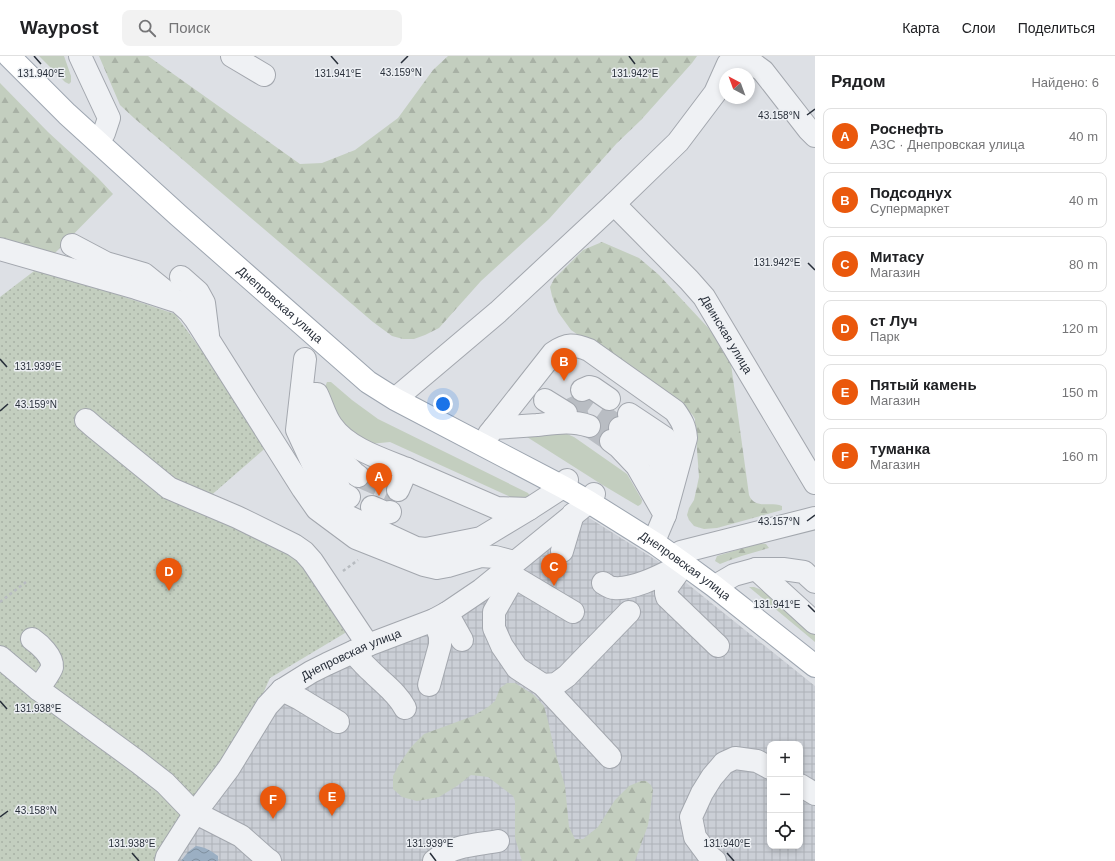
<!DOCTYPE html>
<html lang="ru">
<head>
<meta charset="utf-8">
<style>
	:root { --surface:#fff; --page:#f2f2f2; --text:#202124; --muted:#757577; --line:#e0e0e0; --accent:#ea580c }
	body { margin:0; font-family:Arial,sans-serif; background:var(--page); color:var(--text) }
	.controls { position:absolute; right:12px; bottom:12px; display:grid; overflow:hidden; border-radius:8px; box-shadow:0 2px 6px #0003 }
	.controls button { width:36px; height:36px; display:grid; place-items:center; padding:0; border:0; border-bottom:1px solid var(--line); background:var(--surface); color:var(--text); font:20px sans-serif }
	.compass { position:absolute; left:719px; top:12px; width:36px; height:36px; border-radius:50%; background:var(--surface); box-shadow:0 2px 6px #0003; rotate:319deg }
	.you { position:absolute; left:443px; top:348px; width:14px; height:14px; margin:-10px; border:3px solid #fff; border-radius:50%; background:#1a73e8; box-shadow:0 0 0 6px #1a73e833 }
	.badge { display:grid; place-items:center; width:26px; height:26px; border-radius:50%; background:var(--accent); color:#fff; font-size:13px; font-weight:700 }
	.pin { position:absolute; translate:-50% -33px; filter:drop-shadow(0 1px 2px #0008) }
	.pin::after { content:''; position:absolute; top:21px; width:14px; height:12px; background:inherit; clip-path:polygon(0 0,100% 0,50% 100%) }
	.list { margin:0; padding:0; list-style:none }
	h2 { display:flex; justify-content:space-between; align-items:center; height:52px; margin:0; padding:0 16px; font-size:17px }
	h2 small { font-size:13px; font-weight:400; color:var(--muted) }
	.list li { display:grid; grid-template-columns:26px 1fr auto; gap:12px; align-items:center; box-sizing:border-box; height:56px; margin:0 8px 8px; padding:0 8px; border:1px solid var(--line); border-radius:8px }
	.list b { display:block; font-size:15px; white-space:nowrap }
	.list p { margin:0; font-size:13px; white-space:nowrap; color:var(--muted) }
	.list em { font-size:13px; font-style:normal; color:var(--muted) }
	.icon { flex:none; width:22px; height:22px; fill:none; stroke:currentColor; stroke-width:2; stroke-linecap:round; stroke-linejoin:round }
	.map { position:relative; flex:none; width:815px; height:805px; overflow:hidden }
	header { display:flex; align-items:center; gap:24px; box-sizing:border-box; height:56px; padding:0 20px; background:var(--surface); border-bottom:1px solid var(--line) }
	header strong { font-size:19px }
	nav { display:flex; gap:22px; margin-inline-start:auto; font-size:14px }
	.search { width:280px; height:36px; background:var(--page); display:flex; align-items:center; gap:10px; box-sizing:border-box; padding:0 14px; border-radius:8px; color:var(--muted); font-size:15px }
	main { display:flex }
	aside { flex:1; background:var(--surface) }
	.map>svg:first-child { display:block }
</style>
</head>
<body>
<header>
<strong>Waypost</strong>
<div class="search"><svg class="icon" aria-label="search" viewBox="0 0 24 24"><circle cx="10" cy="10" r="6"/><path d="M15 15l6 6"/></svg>Поиск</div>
<nav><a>Карта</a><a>Слои</a><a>Поделиться</a></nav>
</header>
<main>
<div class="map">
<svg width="815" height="805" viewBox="0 0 815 805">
	<defs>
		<pattern id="industrial-grid" width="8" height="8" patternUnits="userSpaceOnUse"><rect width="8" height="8" fill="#cbcfd6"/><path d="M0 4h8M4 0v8" fill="none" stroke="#aeb2b8"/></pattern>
		<pattern id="forest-firs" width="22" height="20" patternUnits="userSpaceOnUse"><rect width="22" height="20" fill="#c3cebf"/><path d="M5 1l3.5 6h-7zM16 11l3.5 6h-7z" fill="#a8b1a5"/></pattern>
		<pattern id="garden-dots" width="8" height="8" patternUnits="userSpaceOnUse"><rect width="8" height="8" fill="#c3cebf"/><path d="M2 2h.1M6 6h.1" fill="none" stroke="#a8b1a5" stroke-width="1.8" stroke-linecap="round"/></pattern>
		<pattern id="water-waves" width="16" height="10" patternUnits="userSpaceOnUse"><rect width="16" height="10" fill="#9bafc3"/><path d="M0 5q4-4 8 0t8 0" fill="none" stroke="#7e8f9f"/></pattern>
	</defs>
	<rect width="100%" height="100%" fill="#dde0e5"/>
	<!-- industrial -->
	<path fill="url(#industrial-grid)" fill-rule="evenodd" d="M575,453L664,509L815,630V805H173L285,638L368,581L476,533ZM770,688H800V790H770Z"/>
	<!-- grass -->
	<path fill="#c3cebf" d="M39,0H64L71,20V26L69,28L65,26Z
		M327,326H331L352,344L378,363L528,437L530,440V442L517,444L390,386L370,388L343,371L326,335L325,331Z
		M558,376L567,378L574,381L627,418L642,444C642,447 641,449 638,450L601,428L527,381V380Z
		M749,531H754L776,539L815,575V586Z"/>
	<!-- forest -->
	<path fill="url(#forest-firs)" d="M99,0H148L300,108L322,107L355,94L398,62L433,14L448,0H697L692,7L641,64L617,87L549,163L481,225L439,272L425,279L414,283H403L392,280L373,266L134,62L120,49Z
		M0,27L48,76L98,122L113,138L55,197L0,182Z
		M602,186L639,202L659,219L714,278L731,308L749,439C755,454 770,445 782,450V454L717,472L704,473L694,470L689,464L687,459L689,452L694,444L699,421L695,367V363L692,358L571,274L558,256L552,240L550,231L554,223L583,194Z
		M760,487L766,488L769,492C752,497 736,501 720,508L715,505L717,500Z
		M507,627H515L534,639L544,650L548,665L554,692L565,730L569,771L575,783H583L598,771L615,744L629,730L641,725H646L651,729L653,734L648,769L635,805H522L515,782V745L513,740L488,721L471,719L457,730L439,741L417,745L402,741L393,733V720L400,707L411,691L424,678L473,660L488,651L495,645L500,632Z"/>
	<!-- garden -->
	<path fill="url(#garden-dots)" d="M38,212L175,258L270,388L208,442L296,485L360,568L270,622L256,653L164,805H0V241Z"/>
	<!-- water -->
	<path fill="url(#water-waves)" d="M196,790C205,791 210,794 218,800V805H181L188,796Z"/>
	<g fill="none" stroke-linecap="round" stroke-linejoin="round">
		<!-- minor-tunnel -->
		<path stroke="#b9bdc3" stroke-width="22" stroke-dasharray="22 11" stroke-linecap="butt" d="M571,353L579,349L585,347L620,372
			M589,370L611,385
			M358,420L397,437"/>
		<!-- minor casing -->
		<g stroke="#a3a7ae" stroke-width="24">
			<g id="minor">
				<path d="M80,0L109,62L104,77"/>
				<path d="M232,0L264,19"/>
				<path id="s1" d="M614,148L689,224L704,241L815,427"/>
				<path d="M72,189L106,207L144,218L170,239"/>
				<path d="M0,193L136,232L179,246L189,255L196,264L303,433L317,453L356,482L424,509L437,512L448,510L481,500L495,501L514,506"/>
				<path d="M181,221L198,236L204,247L208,279"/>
				<path d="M305,303L297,374L328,441L334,450L347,460L416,492L426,493L481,482L529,453"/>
				<path d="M582,334L589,331L593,332L609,343"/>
				<path d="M314,338L313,377L341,436L349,441"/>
				<path d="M317,338C322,348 325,361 332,370C347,392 382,403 407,413"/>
				<path d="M401,338L498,256L614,148L678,86L715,37L728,8L737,3L748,4L763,15L809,74L815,80"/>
				<path d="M545,344L566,357"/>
				<path d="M629,358L665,382L669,390L662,406L653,436"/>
				<path d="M86,364L94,371L169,432L237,461L294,489L304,496L312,505L368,589"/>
				<path d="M494,372L553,297C567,287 574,288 589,294L675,355C682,365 685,370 686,382L665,459"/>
				<path d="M620,372L662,406"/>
				<path d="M489,378L494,372C508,371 523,370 537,369C555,367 572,364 589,370"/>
				<path d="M611,385L619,391L637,410L665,459L657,478"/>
				<path d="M324,388L354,417L358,420"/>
				<path d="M398,434L407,413L497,452L529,453L563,431L567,424"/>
				<path d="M372,451L386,457L390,456"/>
				<path d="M562,495L573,458"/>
				<path d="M681,496L815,462"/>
				<path d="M756,513L815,567"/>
				<path d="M504,515L573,556"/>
				<path d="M514,521L494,556V572L502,590L517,612L543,629L610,701"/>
				<path d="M722,526L734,519L756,513H783L804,516L815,526"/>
				<path d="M603,527C606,529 610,532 614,532C635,534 665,517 684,508L666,533V537L667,541L718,590"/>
				<path d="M447,557L462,584"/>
				<path d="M32,583C39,588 53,600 52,611C51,616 42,627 38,633"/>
				<path d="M353,596C359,603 366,611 373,617C385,629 397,637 405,652"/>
				<path d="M0,601L38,633L138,706L165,727L192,755L241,780L267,803L270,805"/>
				<path d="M429,629L440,589V580L434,564"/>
				<path d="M543,629L556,628L567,620L629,556"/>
				<path d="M282,634L300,643L338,666"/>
				<path d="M800,729L815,738"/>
				<path id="s2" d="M166,805L167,801L195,757L229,712L267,650L282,634L311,616L327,608L368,589L434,564L447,557L481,534L589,446L594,438"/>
				<path d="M434,805C452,789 476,789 498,785"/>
				<path d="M715,805L709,800L695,781L691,761L702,737L712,721L724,707L735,702L757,705L770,712"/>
			</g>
		</g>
		<!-- major casing -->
		<g stroke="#9da5b0" stroke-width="24">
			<g id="major">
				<path id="s3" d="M9,0L67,58L178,159L368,326L395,343L563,431L589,446L656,488L684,508L714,530L815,610"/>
			</g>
		</g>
		<!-- path -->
		<path stroke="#b7bbc0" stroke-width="2.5" stroke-dasharray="3 3" stroke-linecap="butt" d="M343,515L358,504
			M0,546L26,526"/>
		<!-- minor -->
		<use href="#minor" stroke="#eff1f4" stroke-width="22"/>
		<!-- major -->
		<use href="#major" stroke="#fff" stroke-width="22"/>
	</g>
	<!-- ticks -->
	<path fill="none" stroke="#282f3a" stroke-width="1.5" d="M34,0L41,8M331,0L338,8M629,0L635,8M401,7L408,0M807,59L815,53M808,207L815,214M0,303L7,311M0,355L8,348M807,465L815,459M808,549L815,556M0,645L7,653M0,761L8,755M132,797L139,805M430,797L436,805M727,797L734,805"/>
	<g text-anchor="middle" stroke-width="3" stroke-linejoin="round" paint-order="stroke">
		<!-- street labels -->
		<g font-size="12" fill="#282f3a" stroke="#eceff3">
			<text dy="4" stroke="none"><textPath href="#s3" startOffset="368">Днепровская улица</textPath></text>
			<text dy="4" stroke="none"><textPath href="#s1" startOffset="173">Двинская улица</textPath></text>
			<text dy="4" stroke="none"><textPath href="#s3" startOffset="852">Днепровская улица</textPath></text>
			<text dy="4" stroke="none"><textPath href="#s2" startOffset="285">Днепровская улица</textPath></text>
		</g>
	</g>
	<g font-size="10" text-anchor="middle" fill="#282f3a" stroke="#eceff3" stroke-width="3" stroke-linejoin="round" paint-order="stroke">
		<text x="401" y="20">43.159°N</text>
		<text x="41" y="21">131.940°E</text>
		<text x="338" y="21">131.941°E</text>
		<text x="635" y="21">131.942°E</text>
		<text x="779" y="63">43.158°N</text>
		<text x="777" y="210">131.942°E</text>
		<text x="38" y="314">131.939°E</text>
		<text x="36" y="352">43.159°N</text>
		<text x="779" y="469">43.157°N</text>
		<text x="777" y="552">131.941°E</text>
		<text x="38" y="656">131.938°E</text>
		<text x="36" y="758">43.158°N</text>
		<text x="132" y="791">131.938°E</text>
		<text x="430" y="791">131.939°E</text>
		<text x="727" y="791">131.940°E</text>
	</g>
</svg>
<div class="controls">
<button>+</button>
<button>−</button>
<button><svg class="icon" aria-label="locate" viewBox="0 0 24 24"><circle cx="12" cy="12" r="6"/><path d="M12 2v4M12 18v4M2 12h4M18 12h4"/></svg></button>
</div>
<svg class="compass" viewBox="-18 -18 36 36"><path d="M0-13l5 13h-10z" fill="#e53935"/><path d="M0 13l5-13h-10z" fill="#757577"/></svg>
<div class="you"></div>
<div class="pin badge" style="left:379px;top:440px">A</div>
<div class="pin badge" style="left:564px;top:325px">B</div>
<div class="pin badge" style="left:554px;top:530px">C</div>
<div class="pin badge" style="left:169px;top:535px">D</div>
<div class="pin badge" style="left:332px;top:760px">E</div>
<div class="pin badge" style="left:273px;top:763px">F</div>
</div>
<aside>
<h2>Рядом<small>Найдено: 6</small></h2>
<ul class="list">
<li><span class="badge">A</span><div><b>Роснефть</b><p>АЗС · Днепровская улица</p></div><em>40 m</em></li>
<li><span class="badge">B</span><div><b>Подсоднух</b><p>Супермаркет</p></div><em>40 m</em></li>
<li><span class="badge">C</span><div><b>Митасу</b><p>Магазин</p></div><em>80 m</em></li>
<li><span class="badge">D</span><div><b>ст Луч</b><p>Парк</p></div><em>120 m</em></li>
<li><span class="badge">E</span><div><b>Пятый камень</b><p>Магазин</p></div><em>150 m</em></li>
<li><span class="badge">F</span><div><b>туманка</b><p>Магазин</p></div><em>160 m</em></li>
</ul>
</aside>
</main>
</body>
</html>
